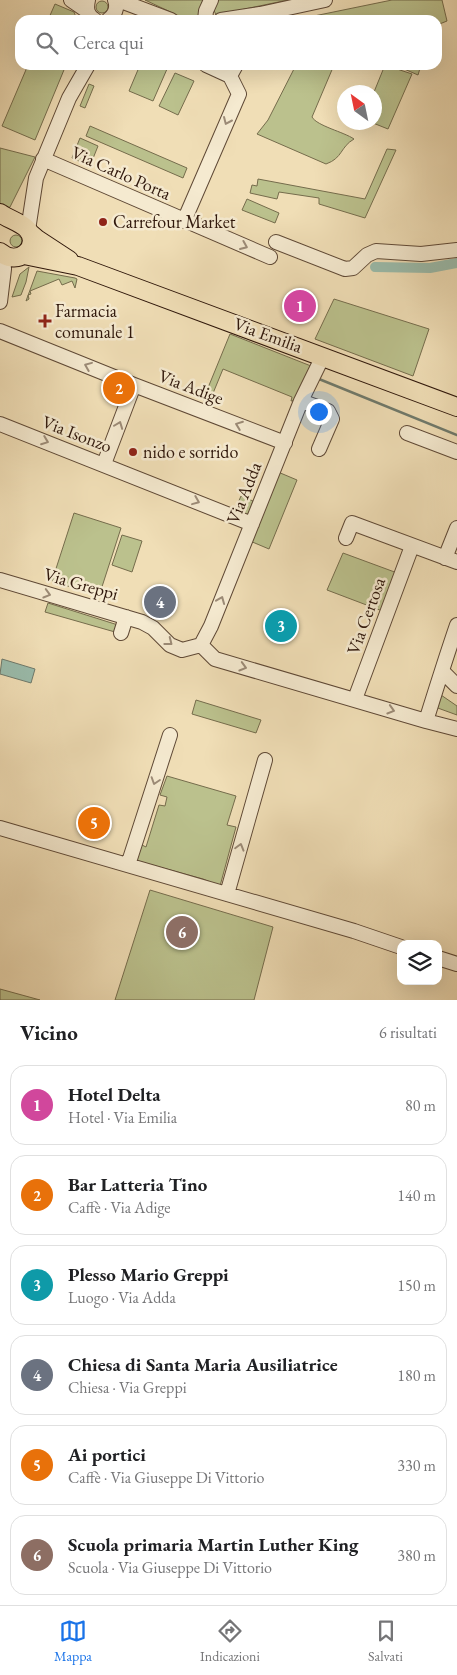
<!DOCTYPE html>
<html lang="it">
<head>
<meta charset="utf-8">
<style>
	:root { --surface:#fff; --page:#f2f2f2; --text:#202124; --muted:#757577; --line:#e0e0e0; --accent:#1a73e8 }
	body { margin:0; font-family:"EB Garamond",serif; background:var(--page); color:var(--text) }
	.controls { position:absolute; right:15px; bottom:15px; display:grid; overflow:hidden; border-radius:10px; box-shadow:0 5px 20px #0002 }
	.controls button { width:45px; height:45px; display:grid; place-items:center; padding:0; border:0; border-bottom:1px solid var(--line); background:var(--surface); color:var(--text); font:25px sans-serif }
	.compass { position:absolute; left:337px; top:85px; width:45px; height:45px; border-radius:50%; background:var(--surface); box-shadow:0 5px 20px #0002; rotate:327deg }
	.you { position:absolute; left:318px; top:411px; width:18px; height:18px; margin:-12px; border:4px solid #fff; border-radius:50%; background:#1a73e8; box-shadow:0 0 0 8px #1a73e833 }
	.badge { display:grid; place-items:center; width:32px; height:32px; border-radius:50%; background:var(--accent); color:#fff; font-size:16px; font-weight:700 }
	.pin { position:absolute; translate:-50% -50%; border:2px solid #fff; box-shadow:0 1px 5px #0006 }
	.list { margin:0; padding:0; list-style:none }
	h2 { display:flex; justify-content:space-between; align-items:center; height:65px; margin:0; padding:0 20px; font-size:21px }
	h2 small { font-size:16px; font-weight:400; color:var(--muted) }
	.list li { display:grid; grid-template-columns:32px 1fr auto; gap:15px; align-items:center; box-sizing:border-box; height:80px; margin:0 10px 10px; padding:0 10px; border:1px solid var(--line); border-radius:15px }
	.list b { display:block; font-size:19px; white-space:nowrap }
	.list p { margin:0; font-size:16px; white-space:nowrap; color:var(--muted) }
	.list em { font-size:16px; font-style:normal; color:var(--muted) }
	.icon { flex:none; width:28px; height:28px; fill:none; stroke:currentColor; stroke-width:2; stroke-linecap:round; stroke-linejoin:round }
	.map { position:relative; flex:none; width:457px; height:1000px; overflow:hidden }
	.search { position:absolute; background:var(--surface); box-shadow:0 5px 20px #0002; left:15px; right:15px; top:15px; height:55px; display:flex; align-items:center; gap:12px; box-sizing:border-box; padding:0 18px; border-radius:15px; color:var(--muted); font-size:19px }
	.sheet { height:605px; background:var(--surface) }
	nav { display:flex; justify-content:space-around; align-items:center; box-sizing:border-box; height:70px; border-top:1px solid var(--line); background:var(--surface); font-size:14px; color:var(--muted) }
	nav a { display:grid; justify-items:center; gap:2px }
	nav .on { color:var(--accent) }
	.map>svg:first-child { display:block }
</style>
</head>
<body>
<div class="map">
<svg width="457" height="1000" viewBox="0 0 457 1000">
	<rect width="100%" height="100%" fill="#f0deb6"/>
	<filter id="stains"><feTurbulence type="fractalNoise" baseFrequency=".004" numOctaves="4"/><feColorMatrix values="0 0 0 0 .2 0 0 0 0 .09 0 0 0 0 .02 0 0 0 .5 -.17"/></filter>
	<radialGradient id="worn" r=".72"><stop offset=".6" stop-color="#630" stop-opacity="0"/><stop offset="1" stop-color="#630" stop-opacity=".3"/></radialGradient>
	<!-- green -->
	<path fill="#bbc18d" stroke="#756c4c" d="M145,0H206L198,19L179,16Z
		M217,0H288L216,15L213,8Z
		M392,0H442L447,21L437,25V20H314V16Z
		M96 7a6 6 0 1 1 12 0a6 6 0 1 1-12 0Z
		M55,4L74,12L77,20H48Z
		M28,65H66L35,140L2,126Z
		M140,65H159L167,69L153,101L129,91Z
		M296,65H334L312,117C317,126 344,132 354,139C340,147 343,158 326,164L257,134L268,120Z
		M385,65L412,74L388,129L373,123L374,92Z
		M395,65H421L418,75Z
		M175,73L194,81L178,115L159,106Z
		M89,84L94,86L85,108L80,106Z
		M90,126L187,168L183,178L86,136Z
		M80,138L98,146L90,166L72,158Z
		M0,148L35,157L10,207L4,210L0,208Z
		M387,149L396,150L365,218L319,204V198L279,192L277,199L250,193L252,185L257,186L258,179L365,199Z
		M247,199L279,213L275,223L242,210Z
		M10 241a6 6 0 1 1 12 0a6 6 0 1 1-12 0Z
		M29,267L26,282L21,295L12,297L20,274Z
		M37,271L75,278L77,279L75,288L72,281L62,285L59,279L30,291L31,294L28,295L29,299L26,301Z
		M334,299L429,329L413,376L315,339Z
		M230,334L311,366L297,400L291,401L292,397L223,369L209,403L203,400Z
		M278,472L297,480L269,549L250,541Z
		M241,496L253,501L248,515L245,516L234,512Z
		M74,513L121,528L99,596L52,581Z
		M122,535L142,541L132,572L112,565Z
		M343,553L400,574L385,612L327,590Z
		M48,603L118,625L115,632L45,612Z
		M441,695L457,706V715L435,707Z
		M196,700L261,720L256,733L192,714Z
		M167,776L236,796L227,825L236,827L220,886L203,879L134,860L138,843L146,847L159,805L165,806L167,797L160,795Z
		M150,890L273,927L254,1000H115Z
		M0,989L40,1000H0Z"/>
	<!-- water -->
	<path fill="#9abcac" stroke="#6f7a6c" d="M2,659L35,669L31,683L0,674Z"/>
	<g fill="none" stroke-linecap="round" stroke-linejoin="round">
		<!-- stream -->
		<path stroke="#6f7a6c" stroke-width="2.5" d="M319,379L457,435"/>
		<!-- canal -->
		<path stroke="#9abcac" stroke-width="10" d="M375,267L430,268L457,263"/>
		<!-- minor casing -->
		<g stroke="#5f4936" stroke-width="16">
			<path id="minor" d="M71,0L87,11
				M88,0C86,9 87,15 95,20
				M118,0L171,20
				M260,14L325,0
				M108,20C115,15 118,8 115,0
				M205,20L206,11L211,0
				M221,20L260,14L257,20
				M206,65L230,76L236,65
				M43,159L270,257
				M184,221L239,94L230,76
				M28,230L36,178L69,98L88,65
				M276,242L345,269L353,268L367,255L376,251L421,254L457,250
				M0,302L4,269L3,255
				M0,331L134,385L285,443
				M301,401L328,411L332,419L319,449
				M0,424L252,524
				M407,433L457,452
				M104,464L134,385
				M346,538L352,523L457,562
				M445,558L457,528
				M0,580L142,622L153,628L170,645L182,650L201,645
				M457,625C446,657 436,689 426,721L457,729
				M121,633L126,617
				M201,645L211,626L301,401L323,356
				M201,645L215,659L426,721
				M443,672L457,686
				M355,699L412,546
				M0,828L354,931L401,947
				M128,865L170,735
				M227,894L265,760
				M438,958L457,964"/>
		</g>
		<!-- major casing -->
		<g stroke="#2f170b" stroke-width="20">
			<path id="major" d="M0,213C8,219 20,222 27,229C42,246 18,268 0,252
				M30,233L37,239L69,260
				M24,255L78,266L457,407"/>
		</g>
		<!-- minor -->
		<use href="#minor" stroke="#f5ead0" stroke-width="14"/>
		<!-- major -->
		<use href="#major" stroke="#f0deb6" stroke-width="18"/>
	</g>
	<!-- one-way arrows -->
	<defs><path id="oneway-chevron" d="M-2-3.5L2.5 0L-2 3.5" fill="none" stroke-width="1.6" stroke-linecap="round" stroke-linejoin="round" transform="scale(1.25)"/></defs>
	<g stroke="#9c8b77">
		<use href="#oneway-chevron" transform="translate(227 121) rotate(114)"/>
		<use href="#oneway-chevron" transform="translate(244 246) rotate(23)"/>
		<use href="#oneway-chevron" transform="translate(88 366) rotate(-158)"/>
		<use href="#oneway-chevron" transform="translate(119 425) rotate(-69)"/>
		<use href="#oneway-chevron" transform="translate(239 425) rotate(-159)"/>
		<use href="#oneway-chevron" transform="translate(45 441) rotate(21)"/>
		<use href="#oneway-chevron" transform="translate(196 501) rotate(22)"/>
		<use href="#oneway-chevron" transform="translate(47 594) rotate(16)"/>
		<use href="#oneway-chevron" transform="translate(221 600) rotate(-68)"/>
		<use href="#oneway-chevron" transform="translate(169 642) rotate(38)"/>
		<use href="#oneway-chevron" transform="translate(243 667) rotate(16)"/>
		<use href="#oneway-chevron" transform="translate(391 710) rotate(17)"/>
		<use href="#oneway-chevron" transform="translate(155 781) rotate(108)"/>
		<use href="#oneway-chevron" transform="translate(240 847) rotate(-74)"/>
	</g>
	<!-- markers -->
	<g fill="#8f2418" stroke="#f5ead0" stroke-width="2">
		<circle cx="103" cy="222" r="5"/>
		<path d="M42.5 313.5h5v5h5v5h-5v5h-5v-5h-5v-5h5z"/>
		<circle cx="133" cy="452" r="5"/>
	</g>
	<g text-anchor="middle" stroke-width="5" stroke-linejoin="round" paint-order="stroke">
		<!-- street labels -->
		<g font-size="18" fill="#2f170b" stroke="#f5ead0">
			<text transform="translate(121 173) rotate(24)" y="6">Via Carlo Porta</text>
			<text transform="translate(268 335) rotate(20)" y="6">Via Emilia</text>
			<text transform="translate(191 387) rotate(21)" y="6">Via Adige</text>
			<text transform="translate(77 434) rotate(21)" y="6">Via Isonzo</text>
			<text transform="translate(244 493) rotate(-68)" y="6">Via Adda</text>
			<text transform="translate(81 584) rotate(16)" y="6">Via Greppi</text>
			<text transform="translate(366 616) rotate(-70)" y="6">Via Certosa</text>
		</g>
		<!-- poi labels -->
		<g font-size="18" fill="#2f170b" stroke="#f5ead0" text-anchor="start">
			<text x="113" y="228">Carrefour Market</text>
			<text x="55" y="317">Farmacia<tspan x="55" dy="21">comunale 1</tspan></text>
			<text x="143" y="458">nido e sorrido</text>
		</g>
	</g>
	<rect width="100%" height="100%" filter="url(#stains)"/>
	<rect width="100%" height="100%" fill="url(#worn)"/>
</svg>
<div class="controls">
<button><svg class="icon" aria-label="layers" viewBox="0 0 24 24"><path d="M12 4l9 5-9 5-9-5zM3 14l9 5 9-5"/></svg></button>
</div>
<svg class="compass" viewBox="-18 -18 36 36"><path d="M0-13l5 13h-10z" fill="#e53935"/><path d="M0 13l5-13h-10z" fill="#757577"/></svg>
<div class="you"></div>
<div class="pin badge" style="left:300px;top:306px;background:#d1479c">1</div>
<div class="pin badge" style="left:119px;top:388px;background:#e8710a">2</div>
<div class="pin badge" style="left:281px;top:626px;background:#0f9aa8">3</div>
<div class="pin badge" style="left:160px;top:602px;background:#6b7280">4</div>
<div class="pin badge" style="left:94px;top:823px;background:#e8710a">5</div>
<div class="pin badge" style="left:182px;top:932px;background:#8d6e63">6</div>
<div class="search"><svg class="icon" aria-label="search" viewBox="0 0 24 24"><circle cx="10" cy="10" r="6"/><path d="M15 15l6 6"/></svg>Cerca qui</div>
</div>
<section class="sheet">
<h2>Vicino<small>6 risultati</small></h2>
<ul class="list">
<li><span class="badge" style="background:#d1479c">1</span><div><b>Hotel Delta</b><p>Hotel · Via Emilia</p></div><em>80 m</em></li>
<li><span class="badge" style="background:#e8710a">2</span><div><b>Bar Latteria Tino</b><p>Caffè · Via Adige</p></div><em>140 m</em></li>
<li><span class="badge" style="background:#0f9aa8">3</span><div><b>Plesso Mario Greppi</b><p>Luogo · Via Adda</p></div><em>150 m</em></li>
<li><span class="badge" style="background:#6b7280">4</span><div><b>Chiesa di Santa Maria Ausiliatrice</b><p>Chiesa · Via Greppi</p></div><em>180 m</em></li>
<li><span class="badge" style="background:#e8710a">5</span><div><b>Ai portici</b><p>Caffè · Via Giuseppe Di Vittorio</p></div><em>330 m</em></li>
<li><span class="badge" style="background:#8d6e63">6</span><div><b>Scuola primaria Martin Luther King</b><p>Scuola · Via Giuseppe Di Vittorio</p></div><em>380 m</em></li>
</ul>
</section>
<nav>
<a class="on"><svg class="icon" aria-label="map" viewBox="0 0 24 24"><path d="M3 6l6-2 6 2 6-2v14l-6 2-6-2-6 2zM9 4v14M15 6v14"/></svg>Mappa</a>
<a><svg class="icon" aria-label="directions" viewBox="0 0 24 24"><path d="M12 3l9 9-9 9-9-9zM9 14v-3h6M13 9l2 2-2 2"/></svg>Indicazioni</a>
<a><svg class="icon" aria-label="saved" viewBox="0 0 24 24"><path d="M7 4h10v16l-5-4-5 4z"/></svg>Salvati</a>
</nav>
</body>
</html>
